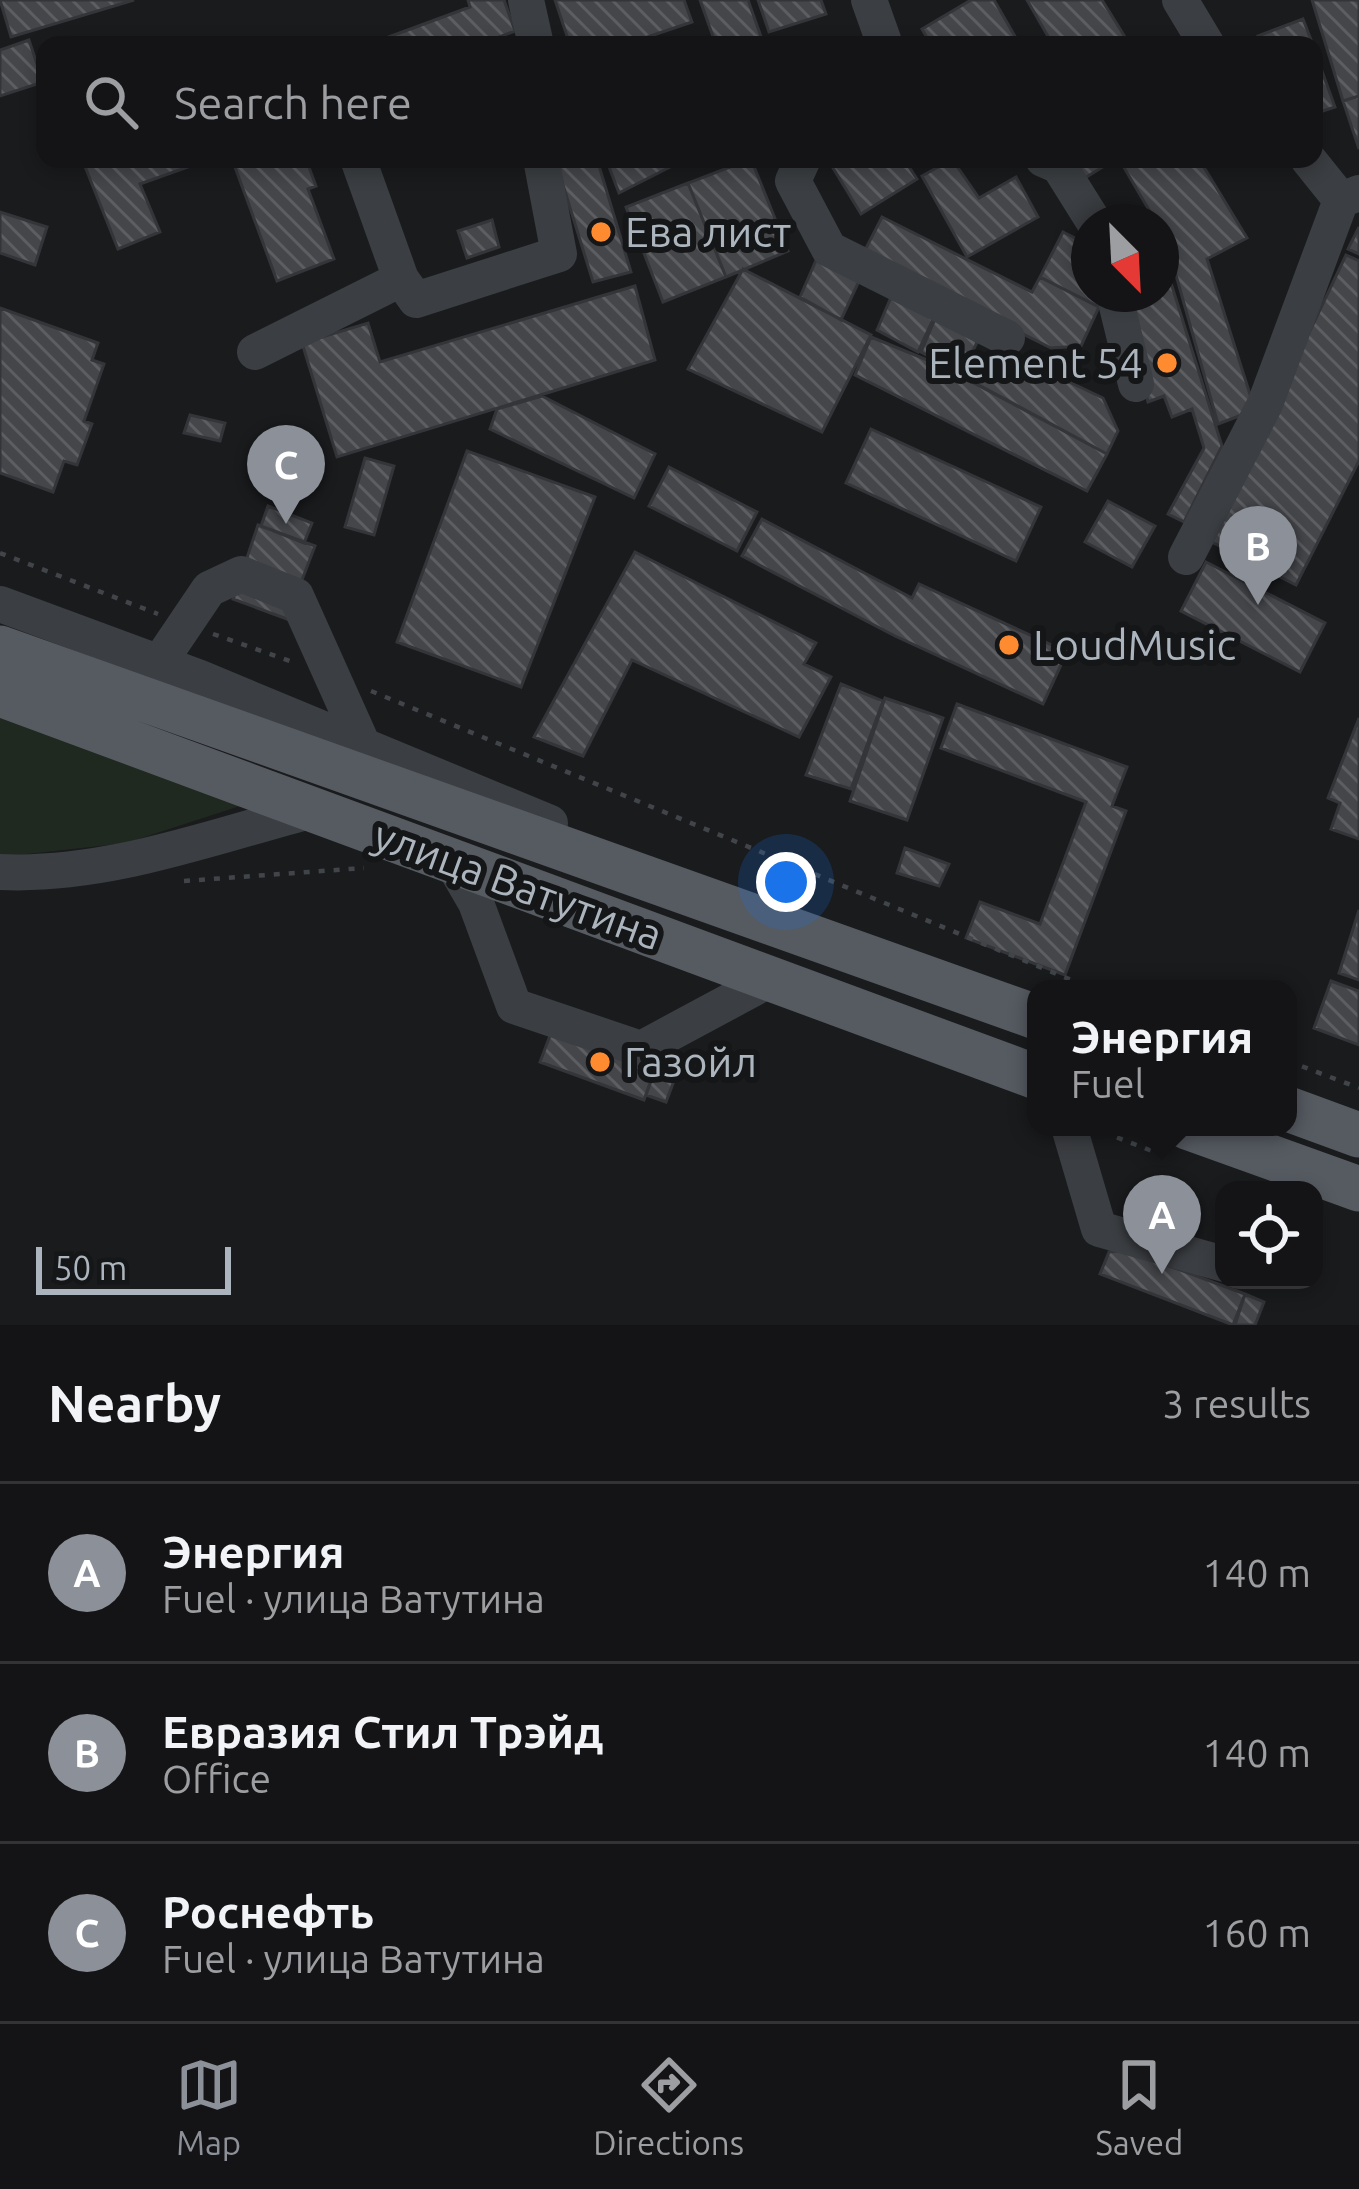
<!DOCTYPE html>
<html lang="en">
<head>
<meta charset="utf-8">
<style>
	:root { --surface:#141416; --page:#1d1d1f; --text:#f1f3f6; --muted:#9d9ea1; --line:#333335; --accent:#8c9099 }
	body { margin:0; font-family:Ubuntu,sans-serif; background:var(--page); color:var(--text) }
	.controls { position:absolute; right:36px; bottom:36px; display:grid; overflow:hidden; border-radius:24px; box-shadow:0 6px 18px #0003 }
	.controls button { width:108px; height:108px; display:grid; place-items:center; padding:0; border:0; border-bottom:3px solid var(--line); background:var(--surface); color:var(--text); font:60px sans-serif }
	.compass { position:absolute; left:1071px; top:204px; width:108px; height:108px; border-radius:50%; background:var(--surface); box-shadow:0 6px 18px #0003; rotate:156deg }
	.scale { position:absolute; left:36px; bottom:30px; width:195px; box-sizing:border-box; padding-left:12px; border:6px solid #acb5bd; border-top:0; font-size:33px; line-height:42px; white-space:nowrap; color:#acb5bd; -webkit-text-stroke:9px #151618; paint-order:stroke }
	.you { position:absolute; left:786px; top:882px; width:42px; height:42px; margin:-30px; border:9px solid #fff; border-radius:50%; background:#1a73e8; box-shadow:0 0 0 18px #1a73e833 }
	.badge { display:grid; place-items:center; width:78px; height:78px; border-radius:50%; background:var(--accent); color:#fff; font-size:39px; font-weight:700 }
	.pin { position:absolute; translate:-50% -99px; filter:drop-shadow(0 3px 6px #0008) }
	.pin::after { content:''; position:absolute; top:63px; width:42px; height:36px; background:inherit; clip-path:polygon(0 0,100% 0,50% 100%) }
	.popup { position:absolute; left:1027px; top:980px; width:270px; height:156px; box-sizing:border-box; display:grid; place-content:center; border-radius:24px; background:var(--surface); filter:drop-shadow(0 3px 9px #0005); font-size:39px; white-space:nowrap; color:var(--muted) }
	.popup b { font-size:45px; color:var(--text) }
	.popup::after { content:''; position:absolute; left:50%; top:100%; margin-left:-24px; border:24px solid transparent; border-top-color:var(--surface) }
	.list { margin:0; padding:0; list-style:none }
	h2 { display:flex; justify-content:space-between; align-items:center; height:156px; margin:0; padding:0 48px; font-size:51px }
	h2 small { font-size:39px; font-weight:400; color:var(--muted) }
	.list li { display:grid; grid-template-columns:78px 1fr auto; gap:36px; align-items:center; box-sizing:border-box; height:180px; padding:0 48px; border-top:3px solid var(--line) }
	.list b { display:block; font-size:45px; white-space:nowrap }
	.list p { margin:0; font-size:39px; white-space:nowrap; color:var(--muted) }
	.list em { font-size:39px; font-style:normal; color:var(--muted) }
	.icon { flex:none; width:66px; height:66px; fill:none; stroke:currentColor; stroke-width:2; stroke-linecap:round; stroke-linejoin:round }
	.map { position:relative; flex:none; width:1359px; height:1325px; overflow:hidden }
	.search { position:absolute; background:var(--surface); box-shadow:0 6px 18px #0003; left:36px; right:36px; top:36px; height:132px; display:flex; align-items:center; gap:30px; box-sizing:border-box; padding:0 42px; border-radius:24px; color:var(--muted); font-size:45px }
	.sheet { height:696px; background:var(--surface) }
	nav { display:flex; justify-content:space-around; align-items:center; box-sizing:border-box; height:168px; border-top:3px solid var(--line); background:var(--surface); font-size:33px; color:var(--muted) }
	nav a { display:grid; justify-items:center; gap:6px }
	nav .on { color:var(--accent) }
	.map>svg:first-child { display:block }
</style>
</head>
<body>
<div class="map">
<svg width="1359" height="1325" viewBox="0 0 1359 1325">
	<defs>
		<pattern id="building-back-hatch" width="6" height="6" patternUnits="userSpaceOnUse" patternTransform="scale(3)"><rect width="6" height="6" fill="#44464a"/><path d="M-1 5l2 2M0 0l6 6M5-1l2 2" fill="none" stroke="#5c5e62"/></pattern>
	</defs>
	<rect width="100%" height="100%" fill="#1a1b1d"/>
	<!-- green -->
	<path fill="#20291f" d="M0,717L240,806L126,843L0,857Z"/>
	<!-- building -->
	<path fill="url(#building-back-hatch)" stroke="#343539" stroke-width="3" d="M0,0H134L11,37Z
		M468,0H504L515,31L478,45H367L470,7Z
		M555,0H684L692,22L624,45H570Z
		M700,0H748L764,45H716Z
		M758,0H821L826,14L769,32Z
		M971,0H994L1020,45H931L922,29Z
		M1027,0H1102L1130,45H1053Z
		M1312,0H1359V96L1343,101Z
		M1303,19L1313,45H1261L1258,36Z
		M29,40L43,82L0,96V50Z
		M1314,49L1335,107L1314,114Z
		M1359,96V149L1343,101Z
		M82,159H204L205,161L140,184L160,232L118,249Z
		M232,159H306L316,186L308,189L334,259L277,281Z
		M555,159H597L631,272L593,282Z
		M606,159H686L619,193Z
		M751,159L788,251L726,277L688,183Z
		M847,159H904L917,179L861,214L833,168Z
		M952,159L979,198L1016,177L1038,217L967,257L922,176Z
		M1073,159H1114V160L1085,178Z
		M1119,159H1199L1247,238L1207,259L1255,410L1218,424L1161,222H1156Z
		M688,183L726,277L663,302L626,207Z
		M0,212L47,227L35,265L0,253Z
		M882,217L1032,292L1040,277L1099,307L1081,346L1051,348L863,254Z
		M492,220L499,247L467,258L458,231Z
		M1359,227V254L1348,249Z
		M1063,232L1089,245L1078,269L1089,274V294L1104,298L1099,307L1040,277Z
		M1161,251L1222,446L1184,522L1168,514L1204,448L1192,409L1172,417L1164,396L1148,402L1120,294H1161Z
		M1346,255L1359,261V461L1296,585L1210,541Z
		M817,258L860,279L841,320L800,297Z
		M743,269L871,335L822,432L688,369Z
		M635,286L655,360L337,457L302,343L368,323L380,362Z
		M894,290L937,311L918,352L877,330Z
		M0,308L98,343L92,360L104,364L84,421L92,424L77,465L64,461L53,492L0,473Z
		M938,312L981,334L962,374L921,352Z
		M871,337L942,366L1107,454L1087,491L855,375Z
		M998,348L1103,398L1118,431L1107,454L977,384Z
		M542,396L655,454L634,498L490,429L497,409Z
		M190,415L225,423L220,441L184,433Z
		M871,429L1041,507L1016,561L846,483Z
		M467,451L595,497L521,687L397,642Z
		M365,458L394,466L374,535L345,527Z
		M669,467L757,512L737,551L649,506Z
		M1108,501L1155,526L1132,567L1085,542Z
		M268,506L312,523L304,543L261,526Z
		M762,519L912,598L919,584L1067,652L1043,704L895,636L742,556Z
		M258,525L315,546L287,619L233,599Z
		M635,552L816,643L804,664L831,677L799,737L632,660L583,756L534,737Z
		M1206,562L1325,623L1300,672L1181,611Z
		M841,684L883,701L851,789L806,775Z
		M885,698L943,718L907,820L850,801Z
		M957,704L1127,767L1112,806L1126,811L1065,975L966,938L980,902L1040,924L1086,802L941,748Z
		M1359,718V839L1331,829L1340,803L1328,798Z
		M905,848L949,864L939,886L897,873Z
		M1359,910V980L1339,973Z
		M1331,981L1359,991V1045L1314,1028Z
		M554,1025L657,1063L644,1100L540,1062Z
		M655,1070L675,1078L666,1102L646,1095Z
		M1126,1250L1245,1294L1233,1325L1100,1274L1109,1252Z
		M1245,1294L1264,1302L1255,1325H1235Z"/>
	<g fill="none" stroke-linecap="round" stroke-linejoin="round">
		<!-- path -->
		<path stroke="#414549" stroke-width="4.5" stroke-dasharray="6 9" stroke-linecap="butt" d="M0,553L158,614
			M213,634L293,662
			M371,691L1093,989
			M184,881L364,868
			M1288,1061L1359,1088
			M1103,1132L1165,1156"/>
		<!-- minor -->
		<path stroke="#3b3e42" stroke-width="36" d="M526,0L536,45
			M869,0L885,45
			M1180,0L1207,45
			M803,159L793,181L829,249L1007,338
			M1043,159L1059,166L1094,222
			M1308,159L1341,200L1359,193
			M401,279L416,300L559,254L541,159
			M1114,294L1136,384
			M255,352L401,279L358,159
			M1186,557L1265,404L1341,200
			M0,604L200,678L550,823
			M159,663L209,589L241,574L296,596L362,743
			M451,860L476,903L514,1006L641,1049L771,979
			M0,872C106,877 211,837 313,810
			M1069,1127L1099,1229L1224,1264"/>
		<!-- major -->
		<path stroke="#565b62" stroke-width="45" d="M0,648L1036,1017
			M0,694L1036,1077
			M1288,1109L1359,1135
			M1187,1127L1359,1189"/>
	</g>
	<!-- markers -->
	<g fill="#ff8b30" stroke="#151618" stroke-width="4.5">
		<circle cx="601" cy="232" r="12"/>
		<circle cx="1167" cy="363" r="12"/>
		<circle cx="1009" cy="645" r="12"/>
		<circle cx="600" cy="1062" r="12"/>
	</g>
	<g text-anchor="middle" stroke-width="12" stroke-linejoin="round" paint-order="stroke">
		<!-- poi labels -->
		<g font-size="42" fill="#acb5bd" stroke="#151618" text-anchor="start">
			<text x="625" y="247">Ева лист</text>
			<text x="1143" y="378" text-anchor="end">Element 54</text>
			<text x="1033" y="660">LoudMusic</text>
			<text x="624" y="1077">Газойл</text>
		</g>
		<!-- street labels -->
		<g font-size="42" fill="#acb5bd" stroke="#151618">
			<text transform="translate(518 885) rotate(20)" y="15">улица Ватутина</text>
		</g>
	</g>
</svg>
<div class="controls">
<button><svg class="icon" aria-label="locate" viewBox="0 0 24 24"><circle cx="12" cy="12" r="6"/><path d="M12 2v4M12 18v4M2 12h4M18 12h4"/></svg></button>
</div>
<svg class="compass" viewBox="-18 -18 36 36"><path d="M0-13l5 13h-10z" fill="#e53935"/><path d="M0 13l5-13h-10z" fill="#9d9ea1"/></svg>
<div class="scale">50 m</div>
<div class="you"></div>
<div class="pin badge" style="left:1162px;top:1274px">A</div>
<div class="popup"><b>Энергия</b>Fuel</div>
<div class="pin badge" style="left:1258px;top:605px">B</div>
<div class="pin badge" style="left:286px;top:524px">C</div>
<div class="search"><svg class="icon" aria-label="search" viewBox="0 0 24 24"><circle cx="10" cy="10" r="6"/><path d="M15 15l6 6"/></svg>Search here</div>
</div>
<section class="sheet">
<h2>Nearby<small>3 results</small></h2>
<ul class="list">
<li><span class="badge">A</span><div><b>Энергия</b><p>Fuel · улица Ватутина</p></div><em>140 m</em></li>
<li><span class="badge">B</span><div><b>Евразия Стил Трэйд</b><p>Office</p></div><em>140 m</em></li>
<li><span class="badge">C</span><div><b>Роснефть</b><p>Fuel · улица Ватутина</p></div><em>160 m</em></li>
</ul>
</section>
<nav>
<a class="on"><svg class="icon" aria-label="map" viewBox="0 0 24 24"><path d="M3 6l6-2 6 2 6-2v14l-6 2-6-2-6 2zM9 4v14M15 6v14"/></svg>Map</a>
<a><svg class="icon" aria-label="directions" viewBox="0 0 24 24"><path d="M12 3l9 9-9 9-9-9zM9 14v-3h6M13 9l2 2-2 2"/></svg>Directions</a>
<a><svg class="icon" aria-label="saved" viewBox="0 0 24 24"><path d="M7 4h10v16l-5-4-5 4z"/></svg>Saved</a>
</nav>
</body>
</html>
